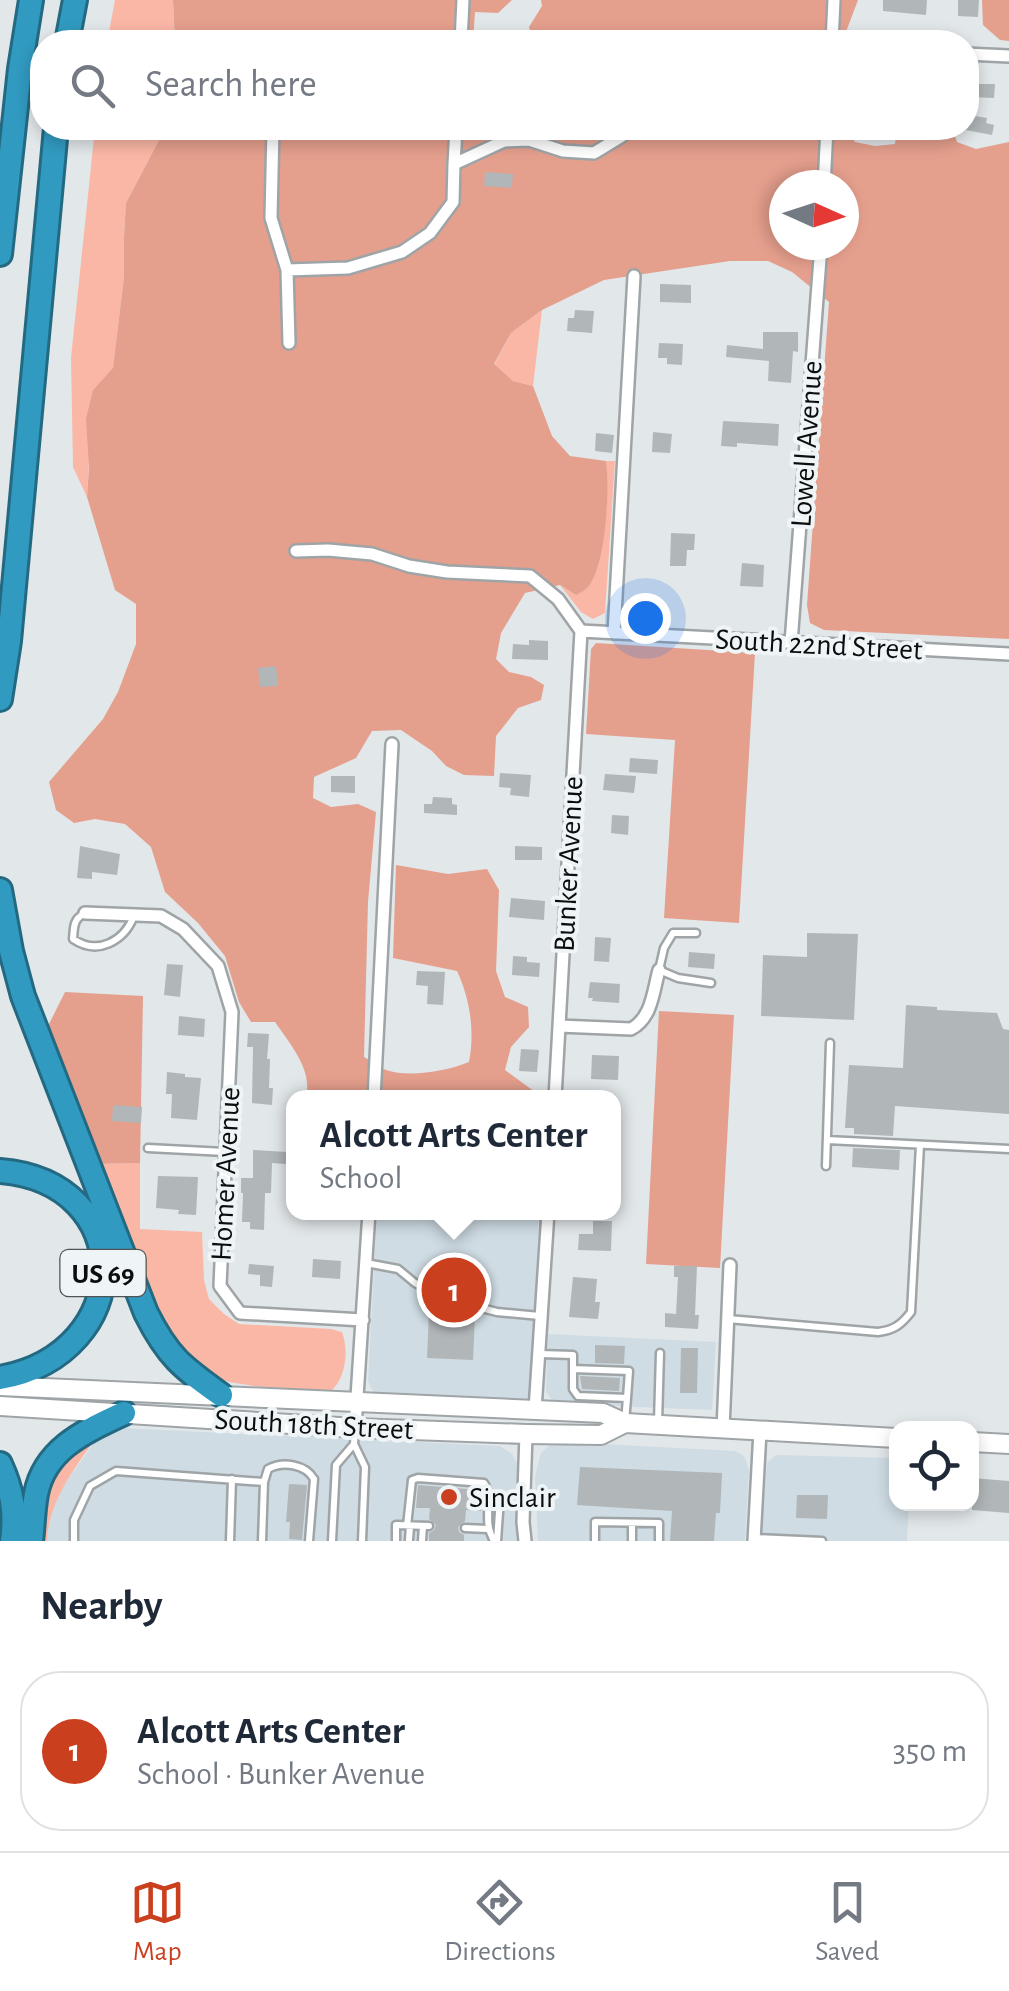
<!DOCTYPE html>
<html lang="en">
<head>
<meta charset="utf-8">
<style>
	:root { --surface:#fff; --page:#f6f6f7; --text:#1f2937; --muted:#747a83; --line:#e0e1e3; --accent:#ca401f }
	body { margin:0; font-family:"Alegreya Sans",sans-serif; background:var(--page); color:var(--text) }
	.controls { position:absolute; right:30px; bottom:30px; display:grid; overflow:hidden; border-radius:20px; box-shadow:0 5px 15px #0003 }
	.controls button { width:90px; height:90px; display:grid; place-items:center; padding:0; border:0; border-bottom:2px solid var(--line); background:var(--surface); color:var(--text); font:50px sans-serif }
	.compass { position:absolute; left:769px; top:170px; width:90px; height:90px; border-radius:50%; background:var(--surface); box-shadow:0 5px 15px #0003; rotate:93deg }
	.you { position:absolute; left:645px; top:618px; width:35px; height:35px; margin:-25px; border:8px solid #fff; border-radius:50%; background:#1a73e8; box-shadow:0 0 0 15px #1a73e833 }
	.badge { display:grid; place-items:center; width:65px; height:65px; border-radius:50%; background:var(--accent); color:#fff; font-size:32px; font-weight:700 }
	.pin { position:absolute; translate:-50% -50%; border:5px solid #fff; box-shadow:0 2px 10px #0006 }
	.popup { position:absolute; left:286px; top:1090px; width:335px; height:130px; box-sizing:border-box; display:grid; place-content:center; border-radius:20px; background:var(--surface); filter:drop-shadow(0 2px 8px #0005); font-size:32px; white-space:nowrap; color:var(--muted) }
	.popup b { font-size:38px; color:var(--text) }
	.popup::after { content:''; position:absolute; left:50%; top:100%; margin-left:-20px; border:20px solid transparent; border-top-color:var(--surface) }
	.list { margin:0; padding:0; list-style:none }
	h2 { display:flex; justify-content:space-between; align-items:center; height:130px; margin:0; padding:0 40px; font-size:42px }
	h2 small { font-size:32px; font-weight:400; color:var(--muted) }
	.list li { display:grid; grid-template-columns:65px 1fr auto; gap:30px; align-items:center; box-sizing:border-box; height:160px; margin:0 20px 20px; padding:0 20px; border:2px solid var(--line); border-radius:40px }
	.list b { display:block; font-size:38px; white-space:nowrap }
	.list p { margin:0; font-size:32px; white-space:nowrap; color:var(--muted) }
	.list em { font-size:32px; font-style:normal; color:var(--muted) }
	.icon { flex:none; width:55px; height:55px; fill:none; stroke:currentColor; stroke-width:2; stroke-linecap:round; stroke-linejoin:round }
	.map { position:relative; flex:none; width:1009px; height:1541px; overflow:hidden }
	.search { position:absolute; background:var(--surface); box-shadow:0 5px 15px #0003; left:30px; right:30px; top:30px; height:110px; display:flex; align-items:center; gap:25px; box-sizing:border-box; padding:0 35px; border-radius:40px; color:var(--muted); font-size:38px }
	.sheet { height:310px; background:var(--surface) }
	nav { display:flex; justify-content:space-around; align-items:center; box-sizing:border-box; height:140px; border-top:2px solid var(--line); background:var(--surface); font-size:28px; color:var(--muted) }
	nav a { display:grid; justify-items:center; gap:5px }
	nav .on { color:var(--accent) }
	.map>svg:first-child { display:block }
</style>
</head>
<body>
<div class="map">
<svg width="1009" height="1541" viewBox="0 0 1009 1541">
	<rect width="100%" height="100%" fill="#e2e7ea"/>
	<!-- built -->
	<path fill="#cfdce3" d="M377,1213H539L531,1392L527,1402L377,1395L371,1388L368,1381Z
		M548,1334L716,1342L712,1410L564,1404L552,1400L546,1392Z
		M122,1428L500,1446L512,1454L518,1465L515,1518L518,1541H47L48,1521L62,1488L103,1430Z
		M564,1442L735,1451L744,1456L749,1469L745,1541H538L535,1476L541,1453L551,1444Z
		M776,1455L896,1458V1504H909L907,1541H761L767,1463Z"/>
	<!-- green -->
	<path fill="#fbb7a6" d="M115,0H173L175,42H107Z
		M95,128H162L159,140L126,203L124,236V277L113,369L93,390L87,497L73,467L71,358Z
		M542,310L533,386L513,381L494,365L511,333Z
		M606,461H615L605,613L593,619L581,612L560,585L576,595C578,594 587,589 589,586C606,564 609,489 606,461Z
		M140,1163V1229L202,1232L204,1280L209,1299L224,1314L239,1324L331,1329L342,1332C349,1350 346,1378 331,1391L254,1386L229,1382L207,1374L184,1356L166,1331L98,1164Z
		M95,1439C73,1471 49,1501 47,1541H40L47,1491L64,1457Z"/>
	<!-- forest -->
	<path fill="#e59f8d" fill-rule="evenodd" d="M173,0H512L498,13L475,12L473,42H175Z
		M541,0H858L844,37L755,32L723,33L717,42H533L529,27L542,6Z
		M982,0H1009V41L1000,40L983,25Z
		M162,128H719L727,133L753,128H847L855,142L875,146L895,144L897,128H952L957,142L976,149L1009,142V639L824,630L810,623L807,605L829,302L792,272L768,261H730L604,280L542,310L511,333L494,364L513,381L533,386L552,436L570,456L606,461C610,489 606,564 589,586C587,589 579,594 576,595L560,585L525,593L501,633L496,659L509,672L531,677L544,685L541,700L518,708L496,736L494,776L464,775L446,766L432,751L401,730L372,731L356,758L314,777L313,798L331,807L358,804L376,812L368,902L364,1057C371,1061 379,1067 386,1070C409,1078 447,1071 469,1062C475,1031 470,999 457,971L393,958L396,865L448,874L487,869L499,890L496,971L505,997L528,1007L529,1027L511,1047L505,1070L542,1097H306C313,1070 290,1044 275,1022H251L239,1002L225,956L198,923L165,892L151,847L125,824L95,819L74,823L56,810L49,782L103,719L118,692L136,644V604L115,590L87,497L89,467L86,419L93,390L113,368L124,277V236L126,203L159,140ZM784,185H844V245H784Z
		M596,643L755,653L739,923L664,918L675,740L586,734L591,649Z
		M65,992L143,996L140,1163L98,1164L47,1028Z
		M659,1011L734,1015L720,1268L646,1264Z"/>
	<!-- building -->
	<path fill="#b1b6b9" d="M883,0H927L926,15L883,11Z
		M958,0H979L978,17L958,16Z
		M970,84H995L994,98L970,97Z
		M969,115L987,118L986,123L994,125L992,135L966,130Z
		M485,172L513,174L512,188L484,186Z
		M660,284L691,285V303L660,302Z
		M575,310L594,311L592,333L567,331L568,318H574Z
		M763,332H798V352L793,351L791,383L768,381L769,361L726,357L727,345L763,349Z
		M659,343L683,344L682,365L667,364V358H658Z
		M723,421L779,424L778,446L737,443V447L721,446Z
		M653,432L672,434L670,453L652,452Z
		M596,433L614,435L612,453L595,451Z
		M671,533L695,534L694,550H687L686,566H670Z
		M742,563L764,565L763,587L740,586Z
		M529,640L548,641V660L512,659L513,644L529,645Z
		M276,666L278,686L260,687L258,668Z
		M630,758L658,760L657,774L629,772Z
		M500,773L531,775L529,797L510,795L511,788L499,787Z
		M605,774L636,776L634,793L603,790Z
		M331,776H355V793L331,792Z
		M433,797L452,798V804L457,805V815L424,813V804H432Z
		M612,815L629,816L628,835L611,833Z
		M80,846L120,854L117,875L92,872V879L77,878Z
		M515,846L542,847V860H515Z
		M511,898L545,901L544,920L509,917Z
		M807,933L858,934L854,1020L761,1016L763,955L807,957Z
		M595,937L611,938L609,962L594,961Z
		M689,952L715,954L714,969L688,967Z
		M513,956L527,957V962L540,963L539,977L512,975Z
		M167,964L183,965L180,997L164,995Z
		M417,971L445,972L443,1005L427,1004L428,986L416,985Z
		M590,982L620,984L619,1003L592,1001L593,998H588Z
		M906,1005L937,1007V1010L997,1013L1003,1029L1009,1030V1114L895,1106L893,1136L854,1134V1128H845L849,1065L903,1068Z
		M179,1016L205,1019L204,1037L178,1035Z
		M248,1033L269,1034L267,1059H270L269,1088H273L272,1105L252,1103L253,1047H247Z
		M521,1049L539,1050L537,1072L519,1071Z
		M592,1055L619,1056L618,1080L591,1079Z
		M167,1072L185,1074V1077L201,1078L197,1120L171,1118L172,1094H166Z
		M113,1105L142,1107L141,1123L112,1121Z
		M853,1148L900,1150L899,1170L852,1167Z
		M253,1150L287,1152L286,1164L272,1163L271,1193H265L264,1230L250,1229V1222H242L243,1193H241V1178H253Z
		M158,1176L198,1177L196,1215L178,1214L179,1210L156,1208Z
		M593,1221H612L611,1251L578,1250L579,1234H593Z
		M313,1259L341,1261L340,1279L312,1277Z
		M249,1264L274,1266L272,1287L260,1286V1275L248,1274Z
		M674,1266H697L695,1315H699L698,1329L665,1327V1313L676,1314L678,1277H674Z
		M573,1277L597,1279L595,1302H600L598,1319L569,1317Z
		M429,1313L475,1315L473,1360L427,1358Z
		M595,1345L625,1346L624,1364L595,1363Z
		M681,1348H698L697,1393H680Z
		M580,1376L620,1378L619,1391L582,1389Z
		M580,1467L722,1473L720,1513H716L714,1541H670L672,1511L577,1505Z
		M972,1478L1009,1481V1513L972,1510Z
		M289,1484L307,1485L302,1540L289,1539L290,1522H286Z
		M418,1485L480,1490L481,1511L466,1510L465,1521L458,1527L459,1532L464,1535V1541H429V1533L434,1530L436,1525L429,1519L430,1508H416Z
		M797,1495H828L827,1519L796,1518Z"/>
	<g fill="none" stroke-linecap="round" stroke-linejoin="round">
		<!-- lane casing -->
		<g stroke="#9fa4a7" stroke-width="11">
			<path id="lane" d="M84,914C73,919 74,928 73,939C98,956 124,941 134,916
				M696,933H673L664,948L659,970L678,978L711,983
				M827,1140L1009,1149
				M148,1148L225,1152
				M826,1166L830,1043
				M366,1263L398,1269L415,1283L443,1298L497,1312L540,1316
				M728,1319L878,1332C894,1330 901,1325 911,1312L920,1145
				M540,1354L573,1355V1389L578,1396L627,1398L625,1422
				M573,1369L629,1371L627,1398
				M658,1422L660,1353
				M355,1429L354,1444L365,1467L362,1541
				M264,1482L268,1469C283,1461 305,1464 314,1479L309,1541
				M407,1526L412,1480L418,1478L484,1483C495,1500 481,1519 494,1541
				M465,1528L487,1529
				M754,1538L822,1541
				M409,1540L410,1526
				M74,1541V1520L90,1486L116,1471L264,1482L262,1541
				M230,1541L232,1479
				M332,1541L336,1465L354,1444
				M396,1541V1525L429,1526
				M422,1541L423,1526
				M497,1541L500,1498
				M595,1541V1522L659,1523V1541
				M632,1541V1523"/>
		</g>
		<!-- street casing -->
		<g stroke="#9fa4a7" stroke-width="16">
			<path id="street" d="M461,42L463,0
				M832,42L834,0
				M966,54L1009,56
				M273,128L271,218L287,270L289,343
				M454,164L456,128
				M824,185L827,128
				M287,270L348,268L402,252L430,233L453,202L454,164L504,141L529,140L563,151L594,153L622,136L625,128
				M296,551L328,550L372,554L409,566L447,572L530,576L558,599L581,631L1009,654
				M614,633L634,276
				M791,643L821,245
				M85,913L161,916L183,929L218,966L232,1012L220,1286L240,1313L363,1320
				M559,1026L631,1029C652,1018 653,992 659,970
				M374,1098L392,744
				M555,1098L581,631
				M535,1410L548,1212
				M355,1428L369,1212
				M723,1429L730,1265
				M525,1541L523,1522L526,1434
				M754,1541L760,1431"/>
		</g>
		<!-- secondary casing -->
		<g stroke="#9fa4a7" stroke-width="22">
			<path id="secondary" d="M0,1386L603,1413L625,1423L896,1438
				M0,1406L355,1428L526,1434L601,1435L625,1423
				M972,1442L1009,1444"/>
		</g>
		<!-- highway casing -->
		<g stroke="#246982" stroke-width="28">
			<path id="highway" d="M67,42L75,0
				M0,254L20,69L31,0
				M0,699L9,641L56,128
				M0,890L11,951L23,996L146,1313C168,1357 182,1367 221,1395
				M0,1171C138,1182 137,1353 0,1378
				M0,1464C12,1490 16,1512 12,1541
				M31,1541C33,1526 33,1509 36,1494C45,1448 86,1431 124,1413"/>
		</g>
		<!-- lane -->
		<use href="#lane" stroke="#fff" stroke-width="6"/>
		<!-- street -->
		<use href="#street" stroke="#fff" stroke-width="11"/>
		<!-- secondary -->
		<use href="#secondary" stroke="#fff" stroke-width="18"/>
		<!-- highway -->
		<use href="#highway" stroke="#319ac0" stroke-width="22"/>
	</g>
	<!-- markers -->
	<circle fill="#ca401f" stroke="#eff5f7" stroke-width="4" cx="449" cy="1497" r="10"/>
	<g text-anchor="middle" stroke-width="8" stroke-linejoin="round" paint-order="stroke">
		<!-- shield labels -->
		<rect fill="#eff5f7" stroke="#4f5354" stroke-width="2.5" x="60.5" y="1250" width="85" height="46" rx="8"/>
		<g font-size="28" font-weight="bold" fill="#0b0d0e">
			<text x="103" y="1283">US 69</text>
		</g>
		<!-- street labels -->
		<g font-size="30" fill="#0b0d0e" stroke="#eff5f7">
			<text transform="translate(806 444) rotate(-86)" y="10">Lowell Avenue</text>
			<text transform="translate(819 644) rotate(3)" y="10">South 22nd Street</text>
			<text transform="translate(568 864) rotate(-87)" y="10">Bunker Avenue</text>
			<text transform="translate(225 1174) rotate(-87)" y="10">Homer Avenue</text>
			<text transform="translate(314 1424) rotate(3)" y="10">South 18th Street</text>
		</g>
		<!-- poi labels -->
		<g font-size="30" fill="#0b0d0e" stroke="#eff5f7" text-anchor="start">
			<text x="469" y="1507">Sinclair</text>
		</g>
	</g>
</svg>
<div class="controls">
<button><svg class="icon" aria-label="locate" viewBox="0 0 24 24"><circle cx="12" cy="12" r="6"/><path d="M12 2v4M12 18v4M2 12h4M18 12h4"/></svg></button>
</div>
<svg class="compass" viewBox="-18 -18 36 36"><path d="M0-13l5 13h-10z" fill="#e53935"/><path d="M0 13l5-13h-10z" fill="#747a83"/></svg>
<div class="you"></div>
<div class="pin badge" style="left:454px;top:1290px">1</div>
<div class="popup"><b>Alcott Arts Center</b>School</div>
<div class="search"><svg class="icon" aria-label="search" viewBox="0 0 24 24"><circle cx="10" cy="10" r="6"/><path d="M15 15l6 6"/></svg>Search here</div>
</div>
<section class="sheet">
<h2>Nearby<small></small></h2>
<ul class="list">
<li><span class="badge">1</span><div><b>Alcott Arts Center</b><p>School · Bunker Avenue</p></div><em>350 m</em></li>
</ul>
</section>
<nav>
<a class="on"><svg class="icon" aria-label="map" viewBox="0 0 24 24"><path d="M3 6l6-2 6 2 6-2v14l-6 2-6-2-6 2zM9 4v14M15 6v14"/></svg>Map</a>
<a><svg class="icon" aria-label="directions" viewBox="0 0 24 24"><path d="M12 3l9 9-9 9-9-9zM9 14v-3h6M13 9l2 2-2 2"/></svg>Directions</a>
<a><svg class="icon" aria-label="saved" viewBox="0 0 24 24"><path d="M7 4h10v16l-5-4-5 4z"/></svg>Saved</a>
</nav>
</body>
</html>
